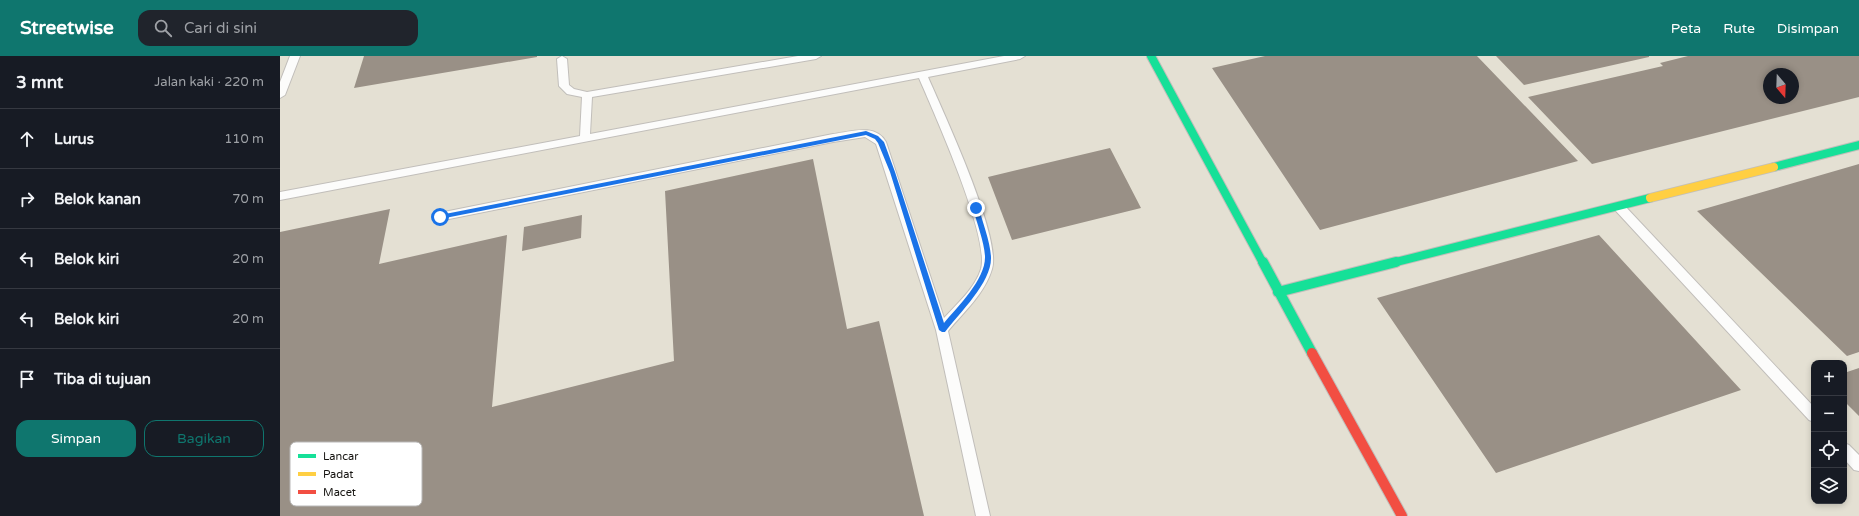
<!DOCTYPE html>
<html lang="id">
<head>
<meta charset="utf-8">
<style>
	:root { --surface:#171b24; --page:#20242c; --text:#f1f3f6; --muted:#9ea1a6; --line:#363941; --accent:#0f766e }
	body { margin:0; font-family:"Varela Round",sans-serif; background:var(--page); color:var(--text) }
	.controls { position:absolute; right:12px; bottom:12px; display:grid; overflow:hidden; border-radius:8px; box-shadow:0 2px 6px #0003 }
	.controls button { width:36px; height:36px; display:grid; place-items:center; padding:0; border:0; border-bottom:1px solid var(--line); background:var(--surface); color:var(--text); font:20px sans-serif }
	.compass { position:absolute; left:1483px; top:12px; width:36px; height:36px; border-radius:50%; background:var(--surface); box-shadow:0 2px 6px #0003; rotate:161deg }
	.stop { position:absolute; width:12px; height:12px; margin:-9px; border:3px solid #1a73e8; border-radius:50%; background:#fff }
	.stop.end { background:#1a73e8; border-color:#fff; box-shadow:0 1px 4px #0008 }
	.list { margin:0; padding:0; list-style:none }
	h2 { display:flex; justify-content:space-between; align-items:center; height:52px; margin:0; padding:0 16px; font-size:17px }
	h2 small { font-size:13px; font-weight:400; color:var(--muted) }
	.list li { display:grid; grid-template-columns:26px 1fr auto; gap:12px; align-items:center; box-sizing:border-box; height:60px; padding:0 16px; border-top:1px solid var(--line) }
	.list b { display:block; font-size:15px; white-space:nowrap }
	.list em { font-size:13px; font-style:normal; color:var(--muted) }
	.actions { display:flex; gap:8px; padding:12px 16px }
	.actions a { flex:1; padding:9px 0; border:1px solid var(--accent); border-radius:12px; text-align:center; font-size:14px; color:var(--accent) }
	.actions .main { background:var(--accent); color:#fff }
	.icon { flex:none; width:22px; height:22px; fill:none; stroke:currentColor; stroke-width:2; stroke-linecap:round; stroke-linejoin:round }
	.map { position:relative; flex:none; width:1579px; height:460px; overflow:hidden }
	header { display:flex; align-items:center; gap:24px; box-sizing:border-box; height:56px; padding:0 20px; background:var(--accent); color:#fff }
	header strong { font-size:19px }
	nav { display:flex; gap:22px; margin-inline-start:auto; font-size:14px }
	.search { width:280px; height:36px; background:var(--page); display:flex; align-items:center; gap:10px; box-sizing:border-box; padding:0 14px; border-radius:12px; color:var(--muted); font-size:15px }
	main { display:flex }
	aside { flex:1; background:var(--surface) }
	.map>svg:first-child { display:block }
</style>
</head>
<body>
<header>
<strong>Streetwise</strong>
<div class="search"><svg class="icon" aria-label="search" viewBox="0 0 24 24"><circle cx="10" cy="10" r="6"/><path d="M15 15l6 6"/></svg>Cari di sini</div>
<nav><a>Peta</a><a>Rute</a><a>Disimpan</a></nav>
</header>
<main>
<aside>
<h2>3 mnt<small>Jalan kaki · 220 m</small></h2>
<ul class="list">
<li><svg class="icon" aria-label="ahead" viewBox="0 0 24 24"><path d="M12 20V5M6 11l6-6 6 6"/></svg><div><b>Lurus</b></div><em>110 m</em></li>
<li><svg class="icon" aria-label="right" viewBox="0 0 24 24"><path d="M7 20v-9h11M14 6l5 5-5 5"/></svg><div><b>Belok kanan</b></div><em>70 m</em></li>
<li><svg class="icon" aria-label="left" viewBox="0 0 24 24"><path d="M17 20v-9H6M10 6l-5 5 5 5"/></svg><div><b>Belok kiri</b></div><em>20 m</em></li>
<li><svg class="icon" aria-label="left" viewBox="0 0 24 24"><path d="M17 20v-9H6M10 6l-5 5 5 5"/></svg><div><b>Belok kiri</b></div><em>20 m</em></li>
<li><svg class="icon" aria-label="arrive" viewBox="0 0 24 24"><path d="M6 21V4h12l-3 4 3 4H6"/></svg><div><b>Tiba di tujuan</b></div></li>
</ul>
<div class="actions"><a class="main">Simpan</a><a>Bagikan</a></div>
</aside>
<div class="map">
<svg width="1579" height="460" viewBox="0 0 1579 460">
	<rect width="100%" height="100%" fill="#eeebe4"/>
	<!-- built -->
	<path fill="#e4e0d3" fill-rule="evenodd" d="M0,0H1579V460H0ZM1489,18H1513V42H1489ZM1534,307H1564V445H1534Z"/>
	<!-- building -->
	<path fill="#999086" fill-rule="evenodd" d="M84,0H257V1L74,32Z
		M985,0H1197L1298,105L1040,174L932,12Z
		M1216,0H1369V1L1244,29Z
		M1408,0H1579V41L1312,108L1248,41L1383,10L1380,7ZM1489,18H1513V42H1489Z
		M830,92L861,152L732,184L708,121Z
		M533,103L567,273L599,265L644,460H0V176L110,153L99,208L227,179L212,351L394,305L385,135Z
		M1579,108V296L1567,300L1417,155Z
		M302,159L301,182L242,195L244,171Z
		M1319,179L1461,334L1216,417L1097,242Z
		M1579,312V360L1564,345V317Z"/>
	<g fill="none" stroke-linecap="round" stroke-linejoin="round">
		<!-- lane casing -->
		<g stroke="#c1beba" stroke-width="2">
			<path id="lane" d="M10,0H20L5,39L0,42V26Z
				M282,0L287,3L289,29L294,33L307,36L518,0H541L536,3L312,41L310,78L724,0H745L740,3L648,21C663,56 722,181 712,213C705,237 684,256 668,275L710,460H696L656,274L596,88L585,81L553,86L159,165L155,164L153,161L155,158L159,157L553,78C571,76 595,67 606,86L664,262C677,248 695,232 701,213C710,181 654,57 639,22L0,144V136L300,80L302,41L287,38L279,30L277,3Z
				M1339,147L1343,148L1534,351V366L1529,364L1335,154L1333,151Z
				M1564,387L1569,389L1579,399V415L1574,414L1564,403Z"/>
		</g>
		<!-- fast-far1 casing -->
		<g stroke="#c1beba" stroke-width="10">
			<path id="fast-far1" d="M871,0L983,207
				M1494,111L1579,89
				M1112,207L1370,142"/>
		</g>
		<!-- fast casing -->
		<g stroke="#c1beba" stroke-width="12">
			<path id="fast" d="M983,206L1032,297
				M998,236L1116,206"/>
		</g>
		<!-- slow casing -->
		<g stroke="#c1beba" stroke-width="10">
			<path id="slow" d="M1370,142L1494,111"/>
		</g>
		<!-- jam casing -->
		<g stroke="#c1beba" stroke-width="12">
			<path id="jam" d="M1032,297L1122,460"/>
		</g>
		<!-- lane -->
		<use href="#lane" fill="#fcfcfb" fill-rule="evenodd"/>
		<!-- fast-far1 -->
		<use href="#fast-far1" stroke="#16e098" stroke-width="8"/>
		<!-- fast -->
		<use href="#fast" stroke="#16e098" stroke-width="10"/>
		<!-- slow -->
		<use href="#slow" stroke="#ffcf43" stroke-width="8"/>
		<!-- jam -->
		<use href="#jam" stroke="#f24e42" stroke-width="10"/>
	</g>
	<!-- route -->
	<path fill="#1a73e8" d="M586,75L598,80L604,86L615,116L664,267C678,250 706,223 705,200C704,185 697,168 693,152L696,150L699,152C703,168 710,185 711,201C712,226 680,256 665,276H662L659,274L610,116L598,87L595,83L586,79L160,163L156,161L160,159Z"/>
	<!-- legend -->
	<rect x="10" y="386" width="132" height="64" rx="6" fill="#fff" stroke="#b9b8b8" stroke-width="1"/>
	<rect x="18" y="398" width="18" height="4" fill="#16e098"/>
	<rect x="18" y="416" width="18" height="4" fill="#ffcf43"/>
	<rect x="18" y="434" width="18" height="4" fill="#f24e42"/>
	<g font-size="11" fill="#161411">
		<text x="43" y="404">Lancar</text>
		<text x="43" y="422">Padat</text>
		<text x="43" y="440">Macet</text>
	</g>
</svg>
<div class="controls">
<button>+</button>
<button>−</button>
<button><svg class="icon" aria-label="locate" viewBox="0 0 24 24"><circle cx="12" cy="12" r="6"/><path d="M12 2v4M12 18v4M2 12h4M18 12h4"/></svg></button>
<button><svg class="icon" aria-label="layers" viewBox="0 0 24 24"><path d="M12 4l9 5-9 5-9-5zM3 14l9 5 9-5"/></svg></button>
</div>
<svg class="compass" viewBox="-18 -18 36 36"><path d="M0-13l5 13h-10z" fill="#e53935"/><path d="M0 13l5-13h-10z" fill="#9ea1a6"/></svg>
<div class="stop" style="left:160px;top:161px"></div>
<div class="stop end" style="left:696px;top:152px"></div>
</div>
</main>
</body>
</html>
